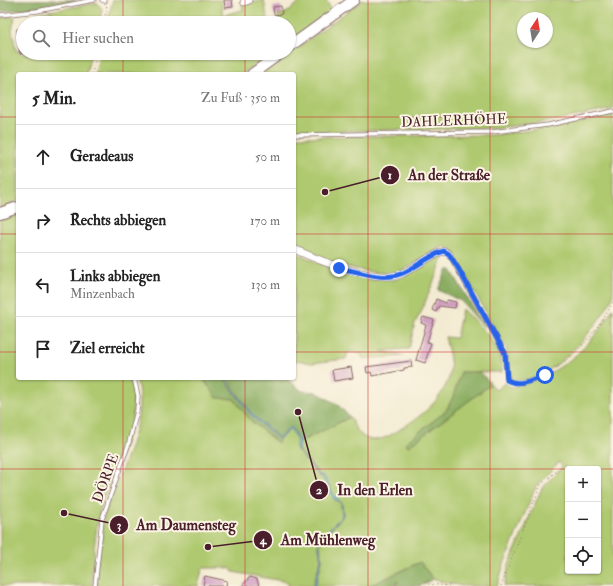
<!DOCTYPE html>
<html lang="de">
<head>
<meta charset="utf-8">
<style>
	:root { --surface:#fff; --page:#f6f6f6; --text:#222; --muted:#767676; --line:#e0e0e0 }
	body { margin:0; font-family:"IM FELL Double Pica",serif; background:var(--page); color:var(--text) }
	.controls { position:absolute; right:12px; bottom:12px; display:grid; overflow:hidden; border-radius:4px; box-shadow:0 1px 3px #0004 }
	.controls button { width:36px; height:36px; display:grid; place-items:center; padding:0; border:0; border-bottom:1px solid var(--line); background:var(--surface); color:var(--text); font:20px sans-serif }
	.compass { position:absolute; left:517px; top:12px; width:36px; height:36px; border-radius:50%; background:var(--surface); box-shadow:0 1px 3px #0004; rotate:12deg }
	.stop { position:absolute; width:12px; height:12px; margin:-9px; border:3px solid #2563eb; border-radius:50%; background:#fff }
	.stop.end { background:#2563eb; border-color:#fff; box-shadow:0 1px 4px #0008 }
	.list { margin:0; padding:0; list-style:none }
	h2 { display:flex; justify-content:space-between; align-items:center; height:52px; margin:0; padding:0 16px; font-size:17px }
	h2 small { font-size:13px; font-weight:400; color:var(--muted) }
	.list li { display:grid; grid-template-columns:26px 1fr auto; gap:12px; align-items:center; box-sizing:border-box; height:64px; padding:0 16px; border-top:1px solid var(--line) }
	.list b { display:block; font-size:15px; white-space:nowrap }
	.list p { margin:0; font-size:13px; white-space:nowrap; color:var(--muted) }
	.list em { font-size:13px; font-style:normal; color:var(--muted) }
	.icon { flex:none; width:22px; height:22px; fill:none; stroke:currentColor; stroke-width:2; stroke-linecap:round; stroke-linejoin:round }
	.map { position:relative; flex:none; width:613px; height:586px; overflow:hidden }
	.search { position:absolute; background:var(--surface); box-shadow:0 1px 3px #0004; left:16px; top:16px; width:280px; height:44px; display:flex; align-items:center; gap:10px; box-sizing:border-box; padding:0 14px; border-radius:22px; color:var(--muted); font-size:15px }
	.panel { position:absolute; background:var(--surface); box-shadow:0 1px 3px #0004; left:16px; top:72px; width:280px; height:308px; border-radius:4px }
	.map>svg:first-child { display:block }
</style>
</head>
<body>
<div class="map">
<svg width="613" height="586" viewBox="0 0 613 586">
	<rect width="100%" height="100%" fill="#fcf5e5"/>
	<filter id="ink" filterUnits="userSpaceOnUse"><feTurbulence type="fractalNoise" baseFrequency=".025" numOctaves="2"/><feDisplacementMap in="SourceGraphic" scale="8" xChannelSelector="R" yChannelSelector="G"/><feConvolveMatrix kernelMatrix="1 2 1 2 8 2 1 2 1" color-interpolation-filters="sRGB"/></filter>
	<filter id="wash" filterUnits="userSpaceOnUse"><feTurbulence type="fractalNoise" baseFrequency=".012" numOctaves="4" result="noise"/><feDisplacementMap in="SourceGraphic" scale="16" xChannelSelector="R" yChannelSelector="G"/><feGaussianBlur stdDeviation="0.9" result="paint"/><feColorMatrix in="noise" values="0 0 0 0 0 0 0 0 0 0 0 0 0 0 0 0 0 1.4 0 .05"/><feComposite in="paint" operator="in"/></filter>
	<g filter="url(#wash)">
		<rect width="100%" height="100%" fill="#f3ebd1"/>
		<!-- green -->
		<path fill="#afc96f" stroke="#7c744d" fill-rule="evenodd" d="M113,0H221L223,15L243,10L242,5L264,0L268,23L278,21V15L288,12L302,0H326L332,11L289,41V23H107Z
			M363,0H613V109L547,122L494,128L294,132V74H261ZM523,18H547V42H523Z
			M97,3L102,9L99,23H37V13Z
			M0,17H15L12,30L16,51L23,50V53H91L86,74H18V201L0,208Z
			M100,53H272L242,74H95Z
			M613,115V297C598,326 548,390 510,379L507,372L508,358L506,347L492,324L453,252L445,246C430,253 415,265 400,271C375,280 317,258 294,246V137L494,135L548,128Z
			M18,212V378H130C145,426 107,473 98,519C94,541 93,564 92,586H0V218Z
			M294,252L321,264L340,270L393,280L403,277L437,256L443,259L421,312L415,323L409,349L381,351L405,356L363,359L361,354L354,352H348L346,359L312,363L296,360L294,365Z
			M613,308V586H504L509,565L541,490L562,466L559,462L536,486L504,564L497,586H461L433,579L420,562L369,586H315L322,560L319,541L343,516L342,503L335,499L322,475L321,476L298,450V443L350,417C363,450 382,442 405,426C423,415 443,398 449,377C453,364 448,350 445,337L456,338L462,309C482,329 501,342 502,372H461L453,397L446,411L405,443L409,446L491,384L496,390L505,383L511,387C557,378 591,348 613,308ZM568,469H598V571H568Z
			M136,378H203L207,385L234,399L251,421L278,443L279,439L291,429L297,441L296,446L297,450L320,477L322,476L334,499L341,503L342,516L318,540L321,560L313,586H288V582L233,572L230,568H204L202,570L198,586H97C96,568 101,524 107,507C120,469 149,419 136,378Z"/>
		<!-- forest -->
		<path fill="#8bad62" stroke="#6a6646" d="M0,0H77L61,4L0,12Z
			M447,270H451L485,328L461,301L438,290Z
			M461,372H480L491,384L409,446L405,443L446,411L453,397Z
			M203,378H224L252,416L279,439L278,443L251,421L234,399L217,398Z
			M226,378H285L302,391L316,392L337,404L350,417L298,443L291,427L279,438L253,415Z
			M420,562L433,579L420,586H395L398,581L393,586H369Z"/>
		<!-- water -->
		<path fill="#69c4e7" stroke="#5a7289" d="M224,378L253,415L279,438L291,427L299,441L298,450L320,476L323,475C330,484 332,497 342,503L343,516L319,541L322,560L315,586H313L321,560L318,540L342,516L341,503L334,499L322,476L320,477L297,450L296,446L297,441L291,429L279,439L252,416Z"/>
		<g id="blocks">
			<!-- building -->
			<path fill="#d19ec2" d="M224,0H232L233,7L225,8Z
				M281,6L282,14L274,15L273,7Z
				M23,28V53L20,54L17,29Z
				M436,299L446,303L447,300L456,302L455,308L439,306L436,312L432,310Z
				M423,317L434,320L427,342L431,343L425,363L416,360L426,325L421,323Z
				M411,361L412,367L404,368V370L372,376L371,372L367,373L366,367Z
				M351,367L353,378L334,381L332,370Z
				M205,576L227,581L226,586H203Z
				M250,577L257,579L259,586H242Z"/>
		</g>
	</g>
	<g filter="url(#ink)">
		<use href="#blocks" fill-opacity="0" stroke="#856665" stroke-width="1"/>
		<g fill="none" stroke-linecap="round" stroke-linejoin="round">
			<!-- lane casing -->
			<g stroke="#856665" stroke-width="5">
				<path id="lane" d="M102,0L105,1
					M0,15L37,11L94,0
					M294,135L492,132L548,125L613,111
					M449,254L505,353L507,379
					M95,586L102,519L128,446L137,411L138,396L134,378"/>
			</g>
			<!-- street casing -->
			<g stroke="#856665" stroke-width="8">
				<path id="street" d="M244,2L249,0
					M294,249C318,260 378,285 403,273C417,267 428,256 444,251L449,254"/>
			</g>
			<!-- secondary casing -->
			<g stroke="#856665" stroke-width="12">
				<path id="secondary" d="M289,47L354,0
					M252,74L281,53
					M0,213L18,207"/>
			</g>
			<!-- path -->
			<path stroke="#856665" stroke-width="1" stroke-dasharray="1 3" stroke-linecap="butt" d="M104,23L107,4
				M92,74L97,53
				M510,381C519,385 526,382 534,379C569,366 596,334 613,302
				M425,586L429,584L449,586
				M501,586L541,484L567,463"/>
			<!-- lane -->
			<use href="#lane" stroke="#fff" stroke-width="3.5"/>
			<!-- street -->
			<use href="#street" stroke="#fff" stroke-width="7"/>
			<!-- secondary -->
			<use href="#secondary" stroke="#fff" stroke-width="10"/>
		</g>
	</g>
	<g fill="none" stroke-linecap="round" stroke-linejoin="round" filter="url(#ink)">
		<!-- route -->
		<path stroke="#2563eb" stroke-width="5" d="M339,268C358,271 384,282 403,273C417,267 428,256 444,251L449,254L458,268L505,353L507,380C519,387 533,379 545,375"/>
	</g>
	<!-- grid -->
	<path fill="none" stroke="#d62828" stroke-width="1" stroke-opacity="0.55" d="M123,0V23M245,0V23M368,0V586M490,0V586M123,53V74M245,53V74M0,117H18M294,117H613M0,234H18M294,234H613M0,352H18M294,352H613M123,378V586M245,378V586M0,469H613"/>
	<g text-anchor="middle" stroke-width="4" stroke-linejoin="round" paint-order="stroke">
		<!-- street labels -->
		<g font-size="14" fill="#4a1f2b" stroke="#fcf5e5">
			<text transform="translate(454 120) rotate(-2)" y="5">DAHLERHÖHE</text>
			<text transform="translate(105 478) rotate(-70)" y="5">DÖRPE</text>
		</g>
	</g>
	<!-- callouts -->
	<path fill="none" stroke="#4a1f2b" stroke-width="1.5" d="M325 192L390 175M298 412L319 490M64 513L119 525M208 547L263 540"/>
	<g fill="#4a1f2b" stroke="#fcf5e5" stroke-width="1.5">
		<circle cx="325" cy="192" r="4"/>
		<circle cx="298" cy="412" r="4"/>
		<circle cx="64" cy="513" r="4"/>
		<circle cx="208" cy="547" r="4"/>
		<circle cx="390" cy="175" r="10"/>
		<circle cx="319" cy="490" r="10"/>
		<circle cx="119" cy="525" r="10"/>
		<circle cx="263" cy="540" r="10"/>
	</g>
	<g font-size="12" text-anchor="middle" font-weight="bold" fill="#fff">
		<text x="390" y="179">1</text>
		<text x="319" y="494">2</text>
		<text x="119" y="529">3</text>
		<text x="263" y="544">4</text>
	</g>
	<g font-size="15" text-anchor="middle" font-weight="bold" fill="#4a1f2b" stroke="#fcf5e5" stroke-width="4" stroke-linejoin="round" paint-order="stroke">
		<text x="449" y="180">An der Straße</text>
		<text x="375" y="495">In den Erlen</text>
		<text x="186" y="530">Am Daumensteg</text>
		<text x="328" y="545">Am Mühlenweg</text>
	</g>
</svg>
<div class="controls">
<button>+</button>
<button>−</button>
<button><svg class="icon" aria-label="locate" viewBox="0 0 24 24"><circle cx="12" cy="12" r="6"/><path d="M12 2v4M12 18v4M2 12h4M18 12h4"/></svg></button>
</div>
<svg class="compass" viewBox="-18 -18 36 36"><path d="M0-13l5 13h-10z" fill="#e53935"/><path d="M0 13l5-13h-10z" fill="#767676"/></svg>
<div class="stop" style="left:545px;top:375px"></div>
<div class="stop end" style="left:339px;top:268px"></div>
<div class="search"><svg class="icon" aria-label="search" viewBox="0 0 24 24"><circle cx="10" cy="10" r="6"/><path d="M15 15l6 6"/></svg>Hier suchen</div>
<section class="panel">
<h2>5 Min.<small>Zu Fuß · 350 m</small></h2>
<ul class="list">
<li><svg class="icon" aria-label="ahead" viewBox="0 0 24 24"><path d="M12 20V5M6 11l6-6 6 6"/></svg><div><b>Geradeaus</b></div><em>50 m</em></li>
<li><svg class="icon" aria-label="right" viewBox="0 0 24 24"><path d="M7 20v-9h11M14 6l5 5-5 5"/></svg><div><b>Rechts abbiegen</b></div><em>170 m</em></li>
<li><svg class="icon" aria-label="left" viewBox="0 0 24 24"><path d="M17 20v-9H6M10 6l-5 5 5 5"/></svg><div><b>Links abbiegen</b><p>Minzenbach</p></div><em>130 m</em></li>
<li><svg class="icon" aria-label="arrive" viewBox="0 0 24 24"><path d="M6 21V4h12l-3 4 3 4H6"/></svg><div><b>Ziel erreicht</b></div></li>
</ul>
</section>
</div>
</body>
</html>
